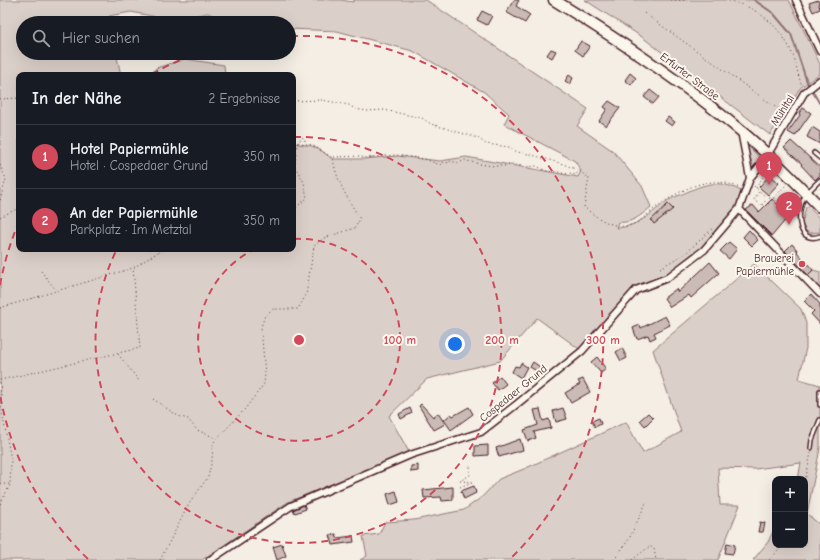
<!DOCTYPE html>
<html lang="de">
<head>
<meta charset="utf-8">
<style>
	:root { --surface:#171b24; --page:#20242c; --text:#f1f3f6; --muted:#9ea1a6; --line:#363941; --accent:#d1495b }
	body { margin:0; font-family:"Comic Neue",sans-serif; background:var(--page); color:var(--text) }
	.controls { position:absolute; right:12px; bottom:12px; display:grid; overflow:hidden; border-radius:8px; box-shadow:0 4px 16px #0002 }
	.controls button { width:36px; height:36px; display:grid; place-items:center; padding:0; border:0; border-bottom:1px solid var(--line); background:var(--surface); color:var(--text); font:20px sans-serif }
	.you { position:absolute; left:455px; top:344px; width:14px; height:14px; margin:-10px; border:3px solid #fff; border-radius:50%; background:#1a73e8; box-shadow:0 0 0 6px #1a73e833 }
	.badge { display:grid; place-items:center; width:26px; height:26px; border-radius:50%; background:var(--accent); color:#fff; font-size:13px; font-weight:700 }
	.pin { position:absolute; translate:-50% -33px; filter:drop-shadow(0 1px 2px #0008) }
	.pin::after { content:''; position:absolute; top:21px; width:14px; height:12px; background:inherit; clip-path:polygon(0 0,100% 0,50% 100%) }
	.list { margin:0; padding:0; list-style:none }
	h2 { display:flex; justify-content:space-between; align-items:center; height:52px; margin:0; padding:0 16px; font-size:17px }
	h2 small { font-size:13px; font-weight:400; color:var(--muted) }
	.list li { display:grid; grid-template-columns:26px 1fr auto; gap:12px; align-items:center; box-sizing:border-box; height:64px; padding:0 16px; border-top:1px solid var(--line) }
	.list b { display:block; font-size:15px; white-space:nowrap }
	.list p { margin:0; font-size:13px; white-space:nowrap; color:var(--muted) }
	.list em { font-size:13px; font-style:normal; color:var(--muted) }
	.icon { flex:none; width:22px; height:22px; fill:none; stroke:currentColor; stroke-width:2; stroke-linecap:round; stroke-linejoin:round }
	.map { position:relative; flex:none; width:820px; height:560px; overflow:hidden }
	.search { position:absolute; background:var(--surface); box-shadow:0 4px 16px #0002; left:16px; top:16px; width:280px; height:44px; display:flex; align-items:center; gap:10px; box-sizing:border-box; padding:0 14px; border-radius:22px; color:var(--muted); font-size:15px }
	.panel { position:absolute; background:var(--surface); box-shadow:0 4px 16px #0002; left:16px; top:72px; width:280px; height:180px; border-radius:8px }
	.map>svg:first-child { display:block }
</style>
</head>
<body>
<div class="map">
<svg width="820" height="560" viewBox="0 0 820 560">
	<rect width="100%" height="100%" fill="#f4eee4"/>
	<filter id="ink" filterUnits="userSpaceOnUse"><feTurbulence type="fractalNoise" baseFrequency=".025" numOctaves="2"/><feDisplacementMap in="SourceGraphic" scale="8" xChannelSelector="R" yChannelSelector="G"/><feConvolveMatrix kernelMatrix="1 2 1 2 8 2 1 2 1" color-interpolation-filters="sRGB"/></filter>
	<g filter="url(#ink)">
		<!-- green -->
		<path fill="#dbd0c9" stroke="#92787a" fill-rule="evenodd" d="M0,0H341L353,2L354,0H426L588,109L577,126L613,151L642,186L651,207C641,215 632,224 618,222L616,228C638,227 651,213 667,201C673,197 681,195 687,192C709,182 721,180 743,192L739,209L684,267L636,290L582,351L537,318L500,361L427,379L389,416L409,452L288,502L202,560H0ZM131,12L172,20L208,13L232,23H289V29L337,31L413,51L484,92L509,114L504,124L575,161L581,171L578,177L466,157L440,161L397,156L364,159H332L322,151L312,146L293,143V249H19V75H121L116,53H23V23H110L109,16Z
			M585,0H789L820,64V73L800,88L770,135L642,37Z
			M185,59L224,65L225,75H150L156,68Z
			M745,143L760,158L754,168Z
			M808,206L820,219V232L810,233L806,231L802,224L806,207Z
			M754,264L801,309L806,323V348L799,379L820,385V448L807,514L820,525V560H753L768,542L775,527V545H805V479H798L801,463L755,469L718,468L720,505H740L718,560H360L367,556L363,536L379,534L385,522L414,520L464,510L482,497L499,479L524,469L626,422L643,453L681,432L653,350Z
			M813,270L820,272V291L806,278Z"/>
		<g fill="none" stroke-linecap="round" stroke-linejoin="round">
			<!-- stream -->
			<path stroke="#8d7174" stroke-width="2" d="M754,0L773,13L791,34L807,82L820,104"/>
		</g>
		<!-- building -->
		<path fill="#cabbb6" stroke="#4a1f2b" d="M514,0H519L516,6L530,15L525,23L506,12Z
			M818,0L820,9L813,12L809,3Z
			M482,11L492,16L487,25L477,20Z
			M581,41L590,46L583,56L575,50Z
			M551,49L556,51L552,58L547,55Z
			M630,73L636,78L631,85L625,80Z
			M569,75L573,78L570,84L565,81Z
			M650,90L659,97L653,104L644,97Z
			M609,101L620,108L606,126L599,121L607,109L604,107Z
			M803,108L811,113L795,136L788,132L800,115L799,113Z
			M668,117L675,122L672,126L665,121Z
			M812,127L820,132V144L807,137Z
			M791,141L820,167V175L815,180L801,165L802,164L784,148Z
			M770,175L779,183L768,195L759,187Z
			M772,199L784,210L782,211L788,217L772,236L746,210L753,205L759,212Z
			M668,204L673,209L654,224L651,220Z
			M749,230L758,240L752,246L743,237Z
			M729,242L737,249L729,259L720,251Z
			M792,244L798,251L797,252L813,270L808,275L785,251Z
			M710,262L719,273L691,298L689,295L670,307L664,298L676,289L678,292Z
			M811,294L820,304V324L811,314L814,311L804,301Z
			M665,316L670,325L654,333L656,337L650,340L648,335L637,339L633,328L640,325L641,328Z
			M622,348L627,358L621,361L616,352Z
			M597,357L606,369L601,373L591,362Z
			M533,362L540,367L538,372L530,367Z
			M521,363L527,367L521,378L512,372L515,366L519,367Z
			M500,376L506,384L498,390L492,383Z
			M583,379L590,392L571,403L565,393L580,384L578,381Z
			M421,404L433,417L438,413L445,424L434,430L419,406Z
			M469,407L473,414L451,430L444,420L451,414L453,416Z
			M410,408L412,413L401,419L399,414Z
			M563,408L567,419L556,422L553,411Z
			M540,409L543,421L549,419L551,428L534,432L536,438L528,441L524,430L538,425L534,410Z
			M648,413L653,418L645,426L640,420Z
			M599,418L601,424L595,427L592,421Z
			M520,439L523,450L499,457L496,448Z
			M488,445V455L475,456V446Z
			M418,465V471L411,472V466Z
			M474,486L476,493L464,499L461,491Z
			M453,487V500L442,501L441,497L424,498L423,490Z
			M396,491L399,502L390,505L387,494Z
			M304,505L306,509L295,513L293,510Z
			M760,522L765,523L763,532H758Z
			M336,534L337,538L353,536L354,542L333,545L330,535Z
			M727,543L735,545L733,554L725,553Z
			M282,544L286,556L277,560L273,547Z"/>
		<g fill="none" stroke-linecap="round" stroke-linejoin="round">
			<!-- lane casing -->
			<g stroke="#4a1f2b" stroke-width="6">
				<path id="lane" d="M814,153L820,158
					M820,180C814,186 805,193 802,202C797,216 798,244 820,236
					M820,391V405
					M811,448L812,440L820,420"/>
			</g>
			<!-- street casing -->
			<g stroke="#4a1f2b" stroke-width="9">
				<path id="street" d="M796,0L820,51
					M741,131L750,178
					M739,209L820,294
					M210,560L291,506L410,455L481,432L517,404L582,351L636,290L667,278L704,250L739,209L750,178L765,159L804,93L820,80"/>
			</g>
			<!-- primary casing -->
			<g stroke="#4a1f2b" stroke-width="13">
				<path id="primary" d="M554,0C619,40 683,82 741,131C769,154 795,181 820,207"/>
			</g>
			<!-- path -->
			<path stroke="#4a1f2b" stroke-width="1" stroke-dasharray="1 3" stroke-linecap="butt" d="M671,0H687
				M725,0C755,5 780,25 792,53C797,63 797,75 802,85
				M644,13L785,114
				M0,99L19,98
				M293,101L322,100L349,105L355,109L367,111L384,110L422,118L431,124L478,138L486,144L509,147L517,152L529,154L563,164L578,170L589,178L584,207C594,216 610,227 625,226C637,225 646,216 654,209C678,191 710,172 739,188
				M334,157L360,156L364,158L396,155L425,159L440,165L444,162L449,163L450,161L459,163L465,160C475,164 503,169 512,164L526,167L536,166L547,171L559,172L565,174L570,173L576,175L578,171
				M0,165L6,179L0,201
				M754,186L767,198H774L791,213
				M756,188L769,167
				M759,192L754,200L761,206L767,199
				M768,204L786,185
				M293,210L307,198L304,182L295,167L297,143L303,137L306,143
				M0,217L19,208
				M660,268L686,253L713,228
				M41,271L56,290
				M0,308L133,268L163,249
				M118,354L140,382
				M0,380L140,348L133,268
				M153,399L178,416L188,419L197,430L216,438
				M805,481L811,453
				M0,484H9
				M460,487L472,482L460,481L470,475V465
				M0,504L10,485L11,460L2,412L0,380
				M160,560L189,504L208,477L212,460L213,443L245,409L264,384L265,374L261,327L265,315L273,309H298L306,295L314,246L324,238L355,228L360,219C348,199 336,181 333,158L312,145L293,142
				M614,560L629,539L647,501
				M632,560L650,546L654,549L656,560
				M769,560L784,545"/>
			<!-- lane -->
			<use href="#lane" stroke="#fbf7ec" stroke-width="3"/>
			<!-- street -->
			<use href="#street" stroke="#fbf7ec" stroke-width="6"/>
			<!-- primary -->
			<use href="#primary" stroke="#fbf7ec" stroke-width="10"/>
		</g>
	</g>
	<!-- distance rings -->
	<g fill="none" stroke="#d1495b" stroke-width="2" stroke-dasharray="7 5">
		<path d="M294 239A101 101 0 1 1 255 249"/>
		<path d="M294 137A203 203 0 1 1 117 249"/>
		<path d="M88 559A304 304 0 0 1 0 395M0 285A304 304 0 0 1 18 224M152 74A304 304 0 0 1 198 53M291 36A304 304 0 0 1 510 559"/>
	</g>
	<!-- markers -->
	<circle fill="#d1495b" stroke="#fbf7ec" stroke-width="1.5" cx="802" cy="264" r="4"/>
	<g text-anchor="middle" stroke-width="4" stroke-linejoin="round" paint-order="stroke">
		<!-- street labels -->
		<g font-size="11" fill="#4a1f2b" stroke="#fbf7ec">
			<text transform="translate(690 76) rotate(37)" y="4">Erfurter Straße</text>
			<text transform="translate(782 110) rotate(-58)" y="4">Mühltal</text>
			<text transform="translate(513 393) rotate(-39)" y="4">Cospedaer Grund</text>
		</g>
		<!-- poi labels -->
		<g font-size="11" fill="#4a1f2b" stroke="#fbf7ec" text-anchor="end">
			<text x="794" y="262">Brauerei<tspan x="794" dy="13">Papiermühle</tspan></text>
		</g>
	</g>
	<circle cx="299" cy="340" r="6" fill="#d1495b" stroke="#fbf7ec" stroke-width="2"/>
	<g font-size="12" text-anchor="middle" font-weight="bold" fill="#d1495b" stroke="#fbf7ec" stroke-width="4" stroke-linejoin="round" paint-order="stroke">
		<text x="400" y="344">100 m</text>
		<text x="502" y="344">200 m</text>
		<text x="603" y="344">300 m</text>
	</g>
</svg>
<div class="controls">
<button>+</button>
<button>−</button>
</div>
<div class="you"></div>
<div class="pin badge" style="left:769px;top:185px">1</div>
<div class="pin badge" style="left:789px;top:225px">2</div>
<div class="search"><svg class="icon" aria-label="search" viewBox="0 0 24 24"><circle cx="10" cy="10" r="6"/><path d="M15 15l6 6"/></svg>Hier suchen</div>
<section class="panel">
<h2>In der Nähe<small>2 Ergebnisse</small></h2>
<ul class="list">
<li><span class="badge">1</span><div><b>Hotel Papiermühle</b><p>Hotel · Cospedaer Grund</p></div><em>350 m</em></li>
<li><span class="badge">2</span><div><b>An der Papiermühle</b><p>Parkplatz · Im Metztal</p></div><em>350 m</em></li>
</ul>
</section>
</div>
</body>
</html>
